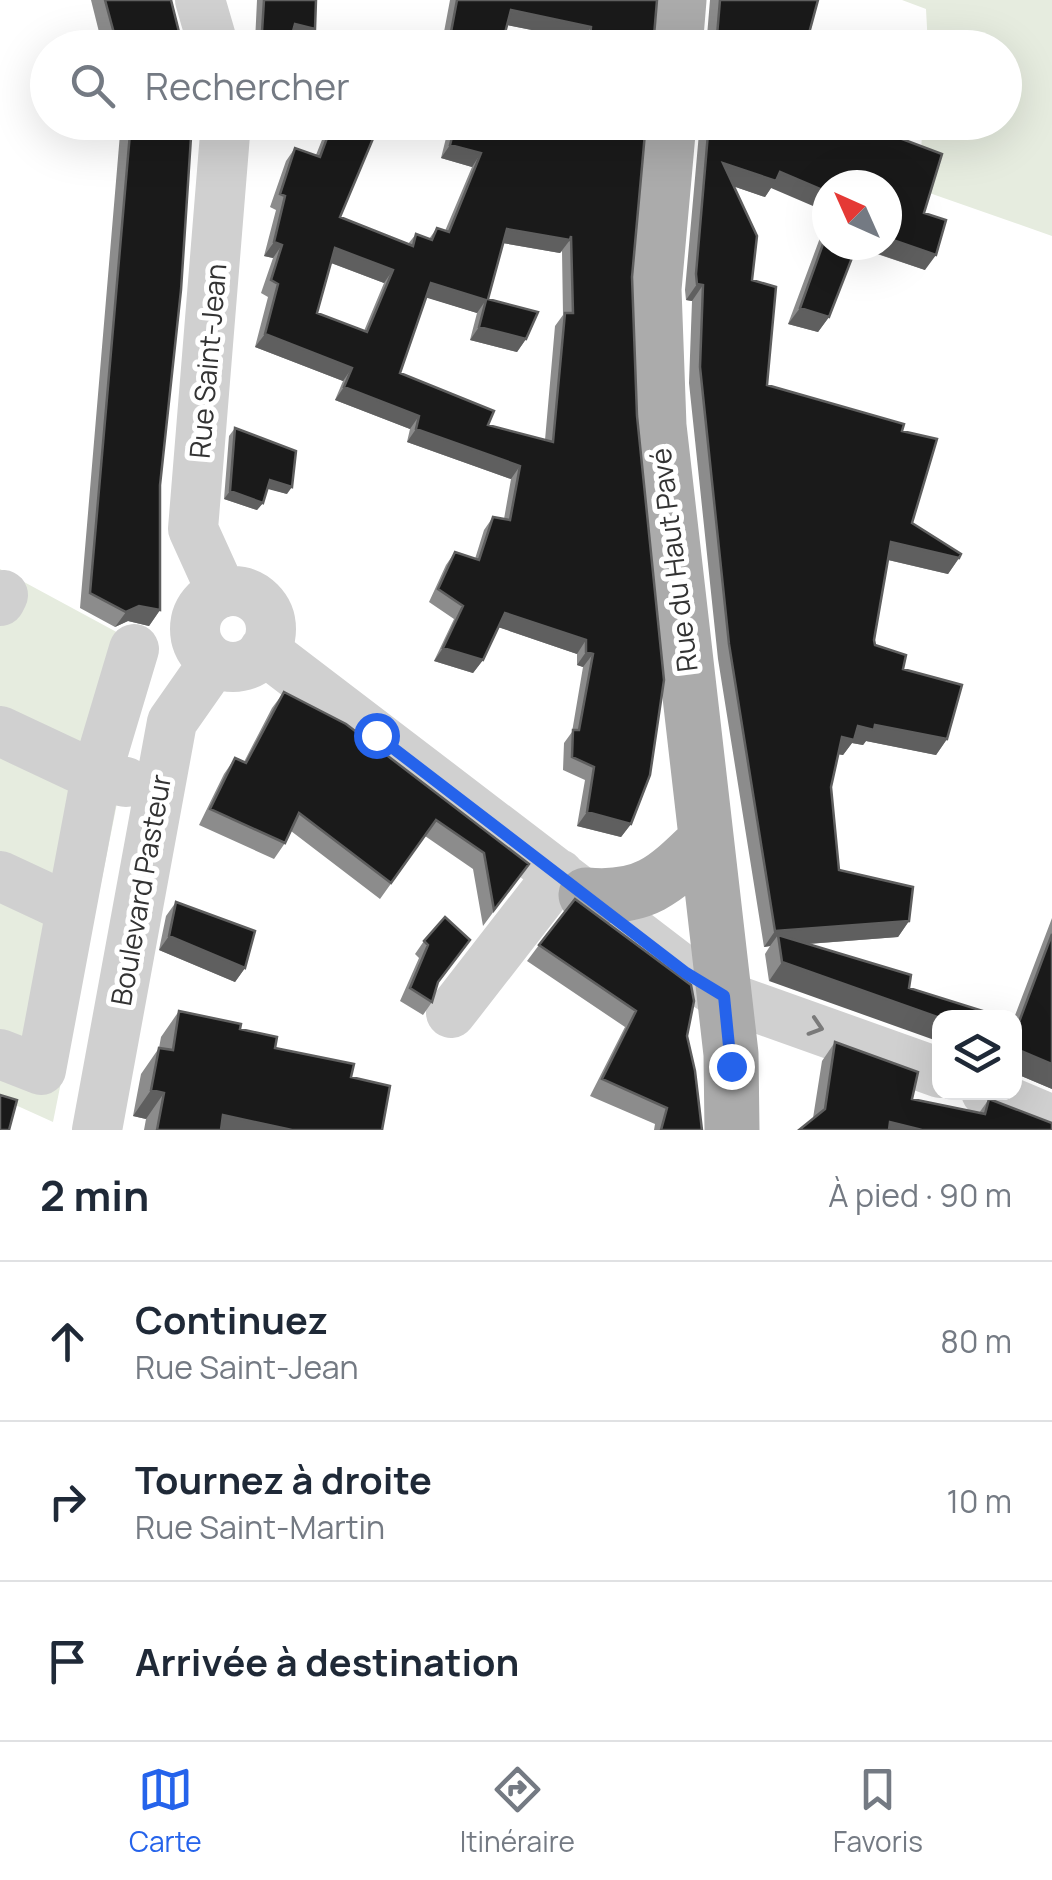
<!DOCTYPE html>
<html lang="fr">
<head>
<meta charset="utf-8">
<style>
	:root { --surface:#fff; --page:#f6f6f7; --text:#1f2937; --muted:#747a83; --line:#e0e1e3; --accent:#2563eb }
	body { margin:0; font-family:Manrope,sans-serif; background:var(--page); color:var(--text) }
	.controls { position:absolute; right:30px; bottom:30px; display:grid; overflow:hidden; border-radius:20px; box-shadow:0 10px 40px #0002 }
	.controls button { width:90px; height:90px; display:grid; place-items:center; padding:0; border:0; border-bottom:2px solid var(--line); background:var(--surface); color:var(--text); font:50px sans-serif }
	.compass { position:absolute; left:812px; top:170px; width:90px; height:90px; border-radius:50%; background:var(--surface); box-shadow:0 10px 40px #0002; rotate:315deg }
	.stop { position:absolute; width:30px; height:30px; margin:-22px; border:8px solid #2563eb; border-radius:50%; background:#fff }
	.stop.end { background:#2563eb; border-color:#fff; box-shadow:0 2px 10px #0008 }
	.list { margin:0; padding:0; list-style:none }
	h2 { display:flex; justify-content:space-between; align-items:center; height:130px; margin:0; padding:0 40px; font-size:42px }
	h2 small { font-size:32px; font-weight:400; color:var(--muted) }
	.list li { display:grid; grid-template-columns:65px 1fr auto; gap:30px; align-items:center; box-sizing:border-box; height:160px; padding:0 40px; border-top:2px solid var(--line) }
	.list b { display:block; font-size:38px; white-space:nowrap }
	.list p { margin:0; font-size:32px; white-space:nowrap; color:var(--muted) }
	.list em { font-size:32px; font-style:normal; color:var(--muted) }
	.icon { flex:none; width:55px; height:55px; fill:none; stroke:currentColor; stroke-width:2; stroke-linecap:round; stroke-linejoin:round }
	.map { position:relative; flex:none; width:1052px; height:1130px; overflow:hidden }
	.search { position:absolute; background:var(--surface); box-shadow:0 10px 40px #0002; left:30px; right:30px; top:30px; height:110px; display:flex; align-items:center; gap:25px; box-sizing:border-box; padding:0 35px; border-radius:55px; color:var(--muted); font-size:38px }
	.sheet { height:610px; background:var(--surface) }
	nav { display:flex; justify-content:space-around; align-items:center; box-sizing:border-box; height:140px; border-top:2px solid var(--line); background:var(--surface); font-size:28px; color:var(--muted) }
	nav a { display:grid; justify-items:center; gap:5px }
	nav .on { color:var(--accent) }
	.map>svg:first-child { display:block }
</style>
</head>
<body>
<div class="map">
<svg width="1052" height="1130" viewBox="0 0 1052 1130">
	<rect width="100%" height="100%" fill="#fff"/>
	<!-- green -->
	<path fill="#e6ecdf" d="M902,0H1052V236L918,189L923,123L1004,122V48L928,47L926,9Z
		M0,569L148,649L53,1122L0,1098Z"/>
	<g fill="none" stroke-linecap="round" stroke-linejoin="round">
		<!-- minor -->
		<path stroke="#d0d0d0" stroke-width="50" d="M200,0L214,48
			M195 629a38 38 0 1 1 76 0a38 38 0 1 1-76 0Z
			M222,593L193,529L226,122
			M0,601L3,595
			M264,650L687,973L724,996L940,1073
			M0,731L96,776L126,782
			M0,876L71,909
			M451,1013L559,874
			M0,1054L41,1070L96,776L134,649
			M986,1092L1052,1120
			M97,1130L172,722L214,662"/>
		<!-- major -->
		<path stroke="#ababab" stroke-width="55" d="M675,48L679,0
			M669,122L654,289L659,426L731,1054L732,1130
			M586,895C644,900 664,881 704,842"/>
	</g>
	<!-- wall -->
	<path fill="#8c8c8c" fill-rule="evenodd" d="M91,0H171L183,48H103Z
		M257,0H316L315,29L308,39L292,35L286,48H271L255,42Z
		M450,0H657L653,48H581L582,40L507,25L501,48H441Z
		M710,0H818L805,48H706Z
		M121,122H192L160,485V610L149,626L128,621L115,627L80,608Z
		M329,122H380L340,217L408,244L416,234L429,239L437,228L445,231L472,167L441,158L448,130L453,122H480L497,127L498,122H572L587,127V122H646L632,277L631,824L621,837L577,826L585,780L563,770L564,743L572,732L583,667L577,665V654L498,627L483,660L473,673L434,661L454,619L429,602L446,565L455,552L475,559L484,530L493,517L504,519L511,479L407,442L410,429L335,400L343,381L255,347L268,297L261,293L273,258L264,256L276,210L270,207L286,161L295,148L316,155ZM503,243L560,253L562,251L563,315L555,326L545,440L488,425L400,373L426,297L477,313L470,340L517,352L526,339L488,299ZM331,263L384,283L364,331L317,313Z
		M700,122H890L886,133L924,213L925,270L856,247L829,317L818,332L788,324L827,219V245L887,185L771,188L765,197L733,186L752,280L767,385L902,431L912,523L959,558L948,574L888,560L874,640L875,645L903,669L947,739L936,755L866,741L863,745L852,743L843,755L838,754L831,787L839,870L909,921L898,937L808,944L769,981L765,954L770,946L764,947L718,659L689,383L692,301L686,300L685,290Z
		M235,428L287,494L267,488L263,503L257,510L224,499L229,436Z
		M284,692L529,864L483,926L473,869L425,836L380,899L291,831L285,843L274,859L199,825L224,774L235,758L244,762L272,708Z
		M176,902L245,968L235,982L159,950L166,916Z
		M1052,918V1089L1014,1073V1018Z
		M424,941L461,953L437,984L432,1002L423,1015L400,1001L419,958L415,954Z
		M539,945L687,1036L702,1130H654L655,1124L590,1096L625,1027L527,961Z
		M179,1011L240,1029L275,1048L351,1077L382,1130H144L146,1119L133,1116L141,1074L159,1048L161,1037Z
		M835,1042L912,1099L979,1113L989,1099L1052,1123L813,1118L822,1061Z"/>
	<!-- shaded-wall -->
	<path fill="#5f5f5f" d="M511,10L591,27L582,40L502,24Z
		M295,24L315,29L308,39L288,34Z
		M262,32L290,42L286,48H271L255,42Z
		M590,39L608,44L606,48H584Z
		M450,145L481,153L472,167L441,158Z
		M723,163L780,172L827,192V212L771,188L765,197L712,179Z
		M507,229L570,240L560,253L497,242Z
		M887,238L936,255L925,270L852,245H887Z
		M274,242L282,245L273,258L264,256Z
		M335,248L393,270L384,283L326,261Z
		M431,283L486,300L477,313L421,296Z
		M697,284L703,285L692,301L686,300Z
		M800,308L829,317L818,332L788,324Z
		M479,327L526,339L517,352L470,340Z
		M265,334L352,368L343,381L255,347Z
		M344,387L419,416L410,429L335,400Z
		M416,429L520,466L511,479L407,442Z
		M270,480L292,487L287,494L264,488Z
		M230,491L263,503L257,510L224,499Z
		M891,542L959,558L948,574L880,558Z
		M139,606L160,610L149,626L128,621L115,627L126,612Z
		M505,613L586,640L577,654L495,626Z
		M443,648L483,660L473,673L434,661Z
		M586,652L593,654L583,667L577,665Z
		M875,725L947,739L936,755L866,741L863,745L852,743L843,755L831,753L842,737L858,726Z
		M587,812L631,824L621,837L577,826Z
		M909,921L898,937L780,946L778,935L770,946L764,947L775,931Z
		M169,936L245,968L235,982L159,950Z
		M782,962L940,1018V1042L769,981Z
		M1014,1048L1052,1064V1089L1014,1073Z
		M151,1090L164,1093L146,1119L133,1116Z
		M223,1115L292,1130H213Z
		M890,1122L922,1130H884Z"/>
	<!-- building -->
	<path fill="#1a1a1a" stroke="#5f5f5f" stroke-width="2.5" fill-rule="evenodd" d="M105,0H171L183,48H118Z
		M264,0H316L315,29L295,24L290,42L262,32Z
		M457,0H657L653,48H608V44L590,39L591,27L511,10L501,48H448Z
		M720,0H818L805,48H716Z
		M131,122H192L181,290L160,485V610L139,606L126,612L90,593Z
		M333,122H380L340,217L413,246L416,234L432,240L437,228L449,232L481,153L450,145L456,122H480L502,128L503,122H572L594,129L595,122H646L632,277L637,416L664,680L650,775L631,824L587,812L594,767L572,757L573,730H579L593,654L586,652V640L505,613L483,660L443,648L463,606L438,589L455,552L479,560L493,517L510,520L520,466L416,429L419,416L344,387L352,368L265,334L278,284L271,280L282,245L274,242L285,196L280,194L295,148L320,157ZM507,229L570,240L571,236L573,313H565L553,442L488,425L494,411L400,373L431,283L486,300L479,327L526,339L538,312L488,299ZM335,248L393,270L367,332L317,313Z
		M709,122H890L886,133L942,154L924,213L946,220L936,255L887,238V185H827V192L780,172L776,181L723,163L757,236L752,280L776,287L767,385L904,424L902,431L937,439L912,523L961,554L959,558L891,542L874,640L875,645L906,655L903,669L962,685L947,739L875,725L874,730L858,726L854,740L842,737L831,787L839,870L913,887L909,921L775,931L729,644L700,367L703,285L697,284L696,274Z
		M827,233V245H857L829,317L800,308Z
		M235,428L296,451L292,487L270,480L263,503L230,491Z
		M284,692L346,724L529,864L494,910L484,853L436,820L391,883L299,813L285,843L210,809L235,758L246,763Z
		M575,899L691,985L694,1001L687,1036L695,1071L702,1130H661L667,1108L602,1079L636,1011L539,945Z
		M176,902L255,931L245,968L169,936Z
		M445,917L470,940L438,982L432,1002L410,988L428,945L424,941Z
		M1052,934V1064L1014,1048V1020L1019,1022Z
		M778,935L911,975L909,988L1005,1018H940L782,962Z
		M179,1011L241,1024L240,1029L277,1037L275,1048L354,1064L351,1077L390,1086L382,1130H292L223,1115L221,1130H157L164,1093L151,1090L159,1048L173,1050Z
		M835,1042L918,1072L912,1099L985,1114L989,1099L1052,1123V1130H922L890,1122L889,1130H799L825,1109Z
		M0,1095L17,1100L9,1130H0Z"/>
	<!-- one-way arrows -->
	<defs><path id="oneway-chevron" d="M-2-3.5L2.5 0L-2 3.5" fill="none" stroke-width="1.6" stroke-linecap="round" stroke-linejoin="round" transform="scale(2.5)"/></defs>
	<use stroke="#7a7a7a" href="#oneway-chevron" transform="translate(816 1027) rotate(18)"/>
	<g fill="none" stroke-linecap="round" stroke-linejoin="round">
		<!-- route -->
		<path stroke="#2563eb" stroke-width="12" d="M376,735L686,973L724,996L731,1066"/>
	</g>
	<g text-anchor="middle" stroke-width="10" stroke-linejoin="round" paint-order="stroke">
		<!-- street labels -->
		<g font-size="28" fill="#333" stroke="#fff">
			<text transform="translate(208 361) rotate(-85)" y="10">Rue Saint-Jean</text>
			<text transform="translate(674 560) rotate(-97)" y="10">Rue du Haut Pavé</text>
			<text transform="translate(141 890) rotate(-80)" y="10">Boulevard Pasteur</text>
		</g>
	</g>
</svg>
<div class="controls">
<button><svg class="icon" aria-label="layers" viewBox="0 0 24 24"><path d="M12 4l9 5-9 5-9-5zM3 14l9 5 9-5"/></svg></button>
</div>
<svg class="compass" viewBox="-18 -18 36 36"><path d="M0-13l5 13h-10z" fill="#e53935"/><path d="M0 13l5-13h-10z" fill="#747a83"/></svg>
<div class="stop" style="left:376px;top:735px"></div>
<div class="stop end" style="left:731px;top:1066px"></div>
<div class="search"><svg class="icon" aria-label="search" viewBox="0 0 24 24"><circle cx="10" cy="10" r="6"/><path d="M15 15l6 6"/></svg>Rechercher</div>
</div>
<section class="sheet">
<h2>2 min<small>À pied · 90 m</small></h2>
<ul class="list">
<li><svg class="icon" aria-label="ahead" viewBox="0 0 24 24"><path d="M12 20V5M6 11l6-6 6 6"/></svg><div><b>Continuez</b><p>Rue Saint-Jean</p></div><em>80 m</em></li>
<li><svg class="icon" aria-label="right" viewBox="0 0 24 24"><path d="M7 20v-9h11M14 6l5 5-5 5"/></svg><div><b>Tournez à droite</b><p>Rue Saint-Martin</p></div><em>10 m</em></li>
<li><svg class="icon" aria-label="arrive" viewBox="0 0 24 24"><path d="M6 21V4h12l-3 4 3 4H6"/></svg><div><b>Arrivée à destination</b></div></li>
</ul>
</section>
<nav>
<a class="on"><svg class="icon" aria-label="map" viewBox="0 0 24 24"><path d="M3 6l6-2 6 2 6-2v14l-6 2-6-2-6 2zM9 4v14M15 6v14"/></svg>Carte</a>
<a><svg class="icon" aria-label="directions" viewBox="0 0 24 24"><path d="M12 3l9 9-9 9-9-9zM9 14v-3h6M13 9l2 2-2 2"/></svg>Itinéraire</a>
<a><svg class="icon" aria-label="saved" viewBox="0 0 24 24"><path d="M7 4h10v16l-5-4-5 4z"/></svg>Favoris</a>
</nav>
</body>
</html>
